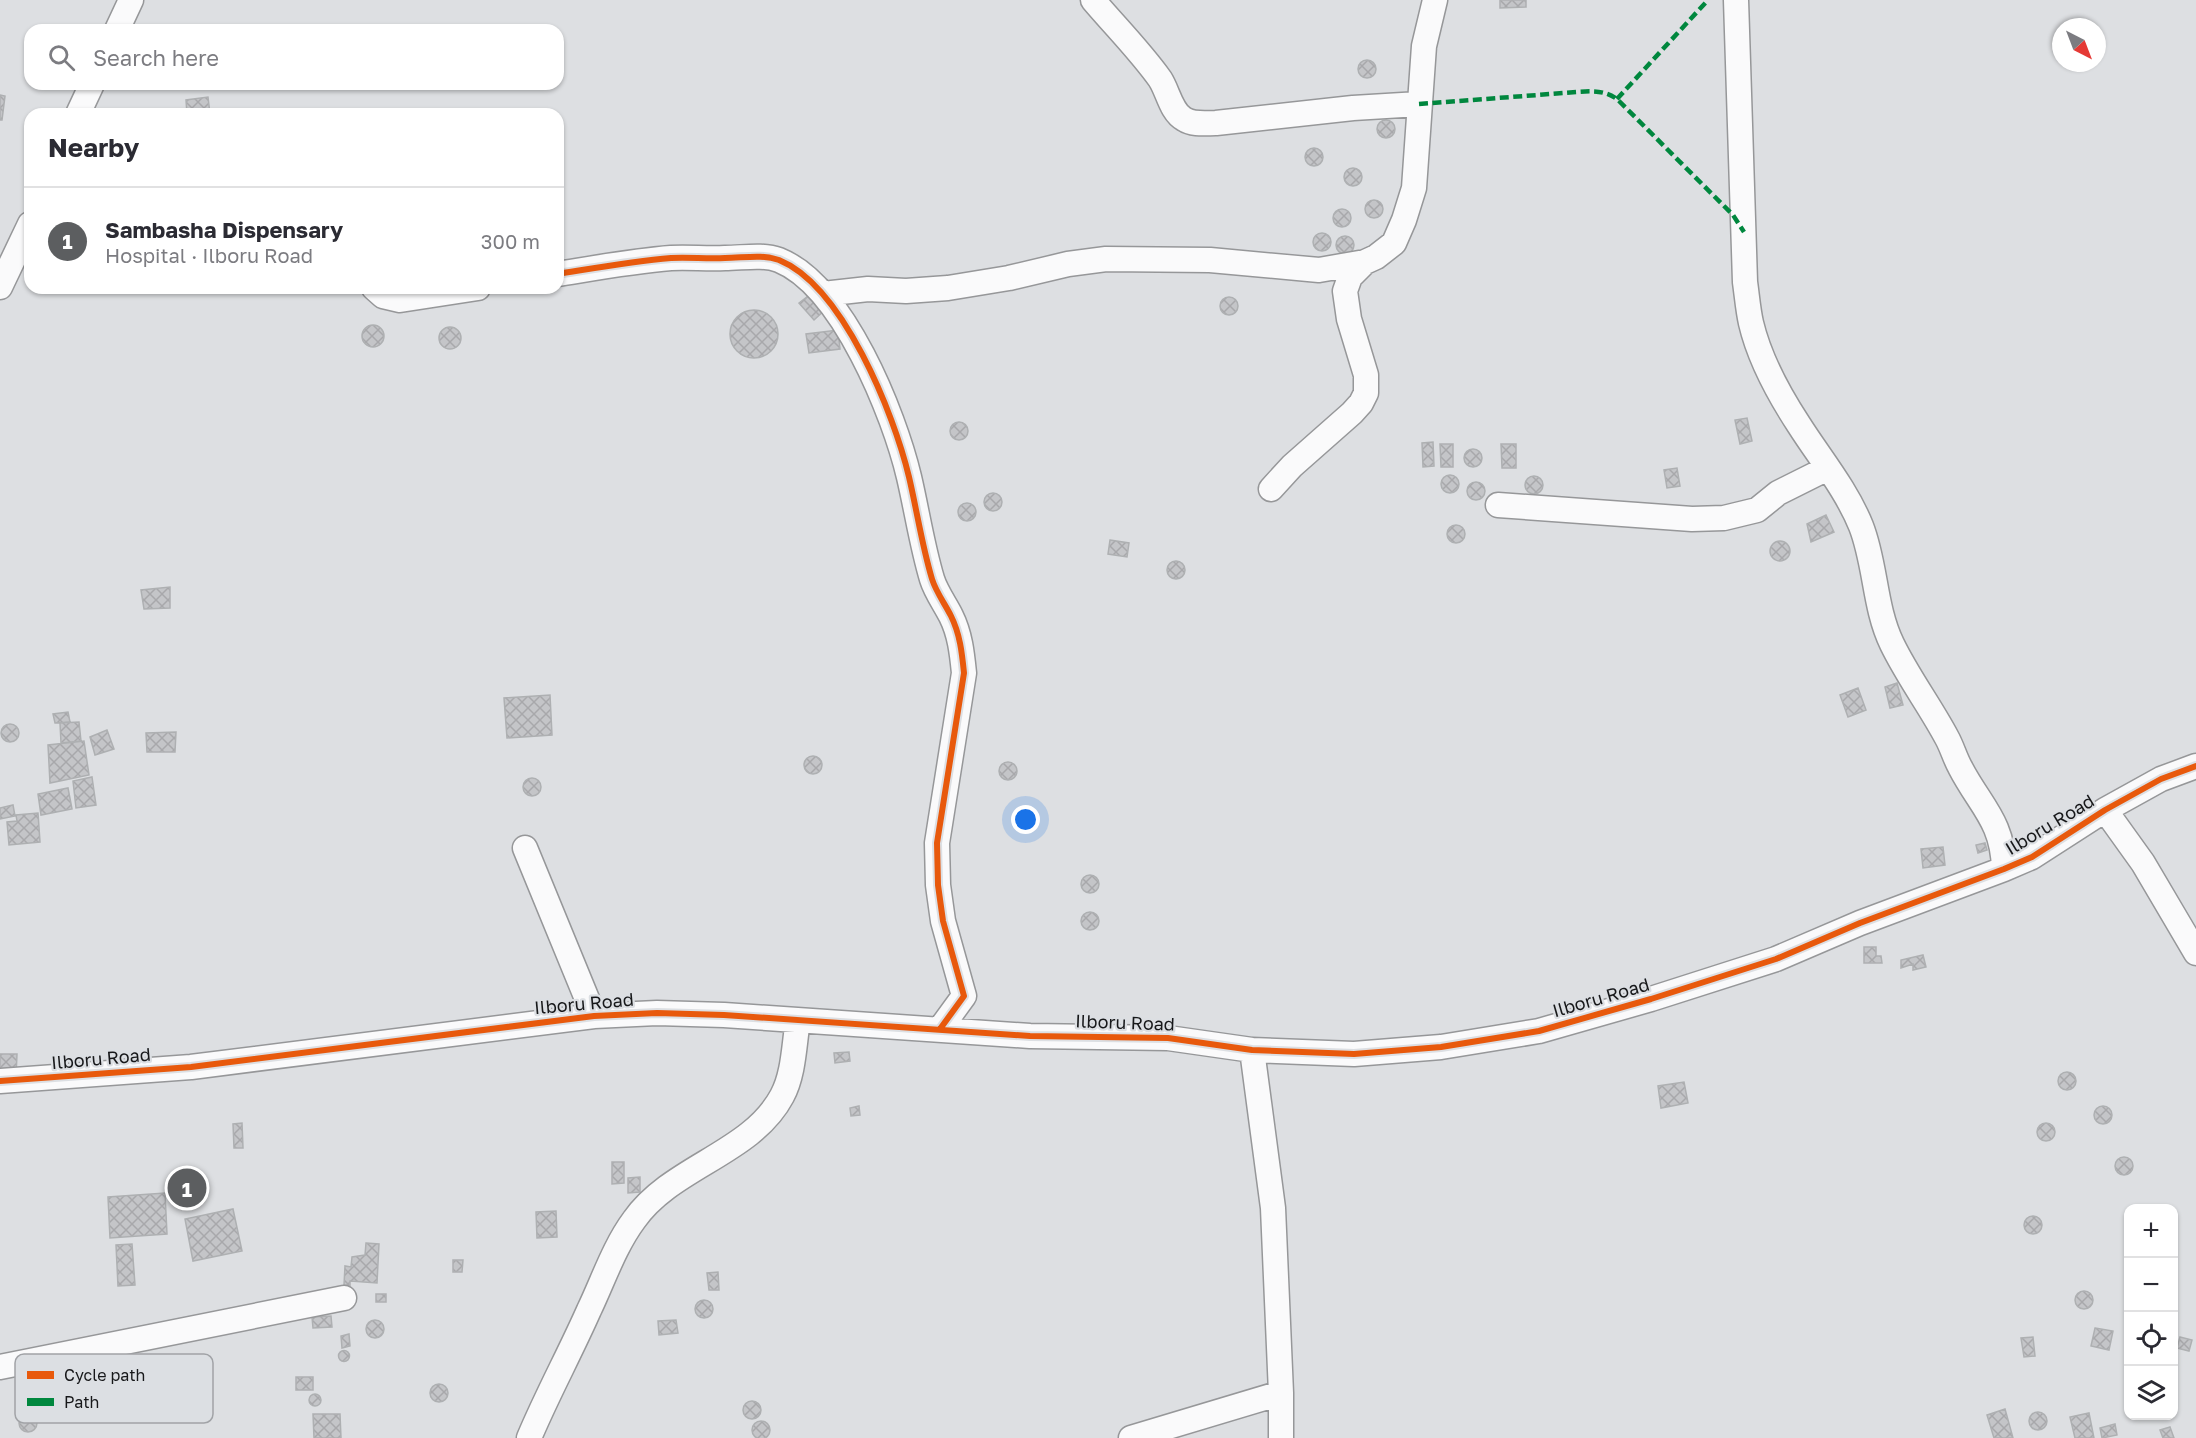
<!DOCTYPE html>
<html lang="en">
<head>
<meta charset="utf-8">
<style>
	:root { --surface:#fff; --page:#f7f7f7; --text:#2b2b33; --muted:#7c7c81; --line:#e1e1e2; --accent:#5c5e60 }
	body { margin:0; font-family:"Golos Text",sans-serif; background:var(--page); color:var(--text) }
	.controls { position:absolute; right:18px; bottom:18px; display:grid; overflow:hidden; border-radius:12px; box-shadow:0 2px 4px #0004 }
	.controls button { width:54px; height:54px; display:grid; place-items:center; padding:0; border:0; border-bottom:2px solid var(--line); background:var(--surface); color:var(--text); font:30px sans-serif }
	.compass { position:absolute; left:2052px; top:18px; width:54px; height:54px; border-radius:50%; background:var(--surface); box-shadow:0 2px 4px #0004; rotate:138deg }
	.you { position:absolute; left:1026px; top:820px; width:21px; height:21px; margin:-15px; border:4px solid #fff; border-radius:50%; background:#1a73e8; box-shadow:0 0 0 9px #1a73e833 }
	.badge { display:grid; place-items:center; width:39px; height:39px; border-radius:50%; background:var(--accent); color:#fff; font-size:20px; font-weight:700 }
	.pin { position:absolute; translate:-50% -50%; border:3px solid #fff; box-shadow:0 2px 6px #0006 }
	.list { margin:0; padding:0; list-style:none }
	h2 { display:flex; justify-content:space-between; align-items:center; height:78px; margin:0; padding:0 24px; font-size:26px }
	h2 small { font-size:20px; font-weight:400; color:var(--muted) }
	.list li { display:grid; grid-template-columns:39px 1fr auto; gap:18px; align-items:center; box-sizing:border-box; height:108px; padding:0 24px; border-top:2px solid var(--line) }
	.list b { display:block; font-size:22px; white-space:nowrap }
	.list p { margin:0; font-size:20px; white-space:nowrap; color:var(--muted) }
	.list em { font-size:20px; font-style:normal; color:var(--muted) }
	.icon { flex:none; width:33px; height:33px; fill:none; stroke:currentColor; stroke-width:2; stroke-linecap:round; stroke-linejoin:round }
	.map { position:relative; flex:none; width:2196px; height:1438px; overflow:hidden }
	.search { position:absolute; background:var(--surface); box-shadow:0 2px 4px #0004; left:24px; top:24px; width:540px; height:66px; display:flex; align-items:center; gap:15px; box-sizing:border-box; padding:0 21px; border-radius:18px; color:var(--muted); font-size:22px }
	.panel { position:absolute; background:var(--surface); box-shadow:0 2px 4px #0004; left:24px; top:108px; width:540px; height:186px; border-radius:18px }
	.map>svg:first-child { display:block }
</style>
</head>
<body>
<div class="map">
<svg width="2196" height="1438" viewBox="0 0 2196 1438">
	<defs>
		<pattern id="building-cross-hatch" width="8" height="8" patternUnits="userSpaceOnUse" patternTransform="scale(1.5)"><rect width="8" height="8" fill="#c4c5c8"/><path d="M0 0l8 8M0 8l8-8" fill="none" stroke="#a8a8ab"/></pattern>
	</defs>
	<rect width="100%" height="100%" fill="#dddfe2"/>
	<!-- building -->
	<path fill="url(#building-cross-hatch)" stroke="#aeb0b2" stroke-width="1.5" d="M1500,0H1526V7L1500,8Z
		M1358 69a9 9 0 1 1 18 0a9 9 0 1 1-18 0Z
		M0,95L5,96L2,120H0Z
		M208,97L210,114H187L186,100Z
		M1377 129a9 9 0 1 1 18 0a9 9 0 1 1-18 0Z
		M1305 157a9 9 0 1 1 18 0a9 9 0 1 1-18 0Z
		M1344 177a9 9 0 1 1 18 0a9 9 0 1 1-18 0Z
		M1365 209a9 9 0 1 1 18 0a9 9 0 1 1-18 0Z
		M1333 218a9 9 0 1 1 18 0a9 9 0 1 1-18 0Z
		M1313 242a9 9 0 1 1 18 0a9 9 0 1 1-18 0Z
		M1336 245a9 9 0 1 1 18 0a9 9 0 1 1-18 0Z
		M812,293L826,309L814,320L799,303Z
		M1220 306a9 9 0 1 1 18 0a9 9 0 1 1-18 0Z
		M730 334a24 24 0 1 1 48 0a24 24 0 1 1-48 0Z
		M362 336a11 11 0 1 1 22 0a11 11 0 1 1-22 0Z
		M439 338a11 11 0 1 1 22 0a11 11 0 1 1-22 0Z
		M838,330L840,349L809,353L806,334Z
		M1747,418L1752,441L1740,444L1735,420Z
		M950 431a9 9 0 1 1 18 0a9 9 0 1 1-18 0Z
		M1433,442L1434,466L1423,467L1422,443Z
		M1440,444H1453V467H1441Z
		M1501,444H1516V468H1502Z
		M1464 458a9 9 0 1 1 18 0a9 9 0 1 1-18 0Z
		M1677,468L1680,486L1667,488L1664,470Z
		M1441 484a9 9 0 1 1 18 0a9 9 0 1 1-18 0Z
		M1525 485a9 9 0 1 1 18 0a9 9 0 1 1-18 0Z
		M1467 491a9 9 0 1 1 18 0a9 9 0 1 1-18 0Z
		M984 502a9 9 0 1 1 18 0a9 9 0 1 1-18 0Z
		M958 512a9 9 0 1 1 18 0a9 9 0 1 1-18 0Z
		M1826,515L1834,532L1811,542L1807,524Z
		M1447 534a9 9 0 1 1 18 0a9 9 0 1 1-18 0Z
		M1110,540L1129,543L1127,557L1108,554Z
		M1770 551a10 10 0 1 1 20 0a10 10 0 1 1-20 0Z
		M1167 570a9 9 0 1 1 18 0a9 9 0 1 1-18 0Z
		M170,587V608L144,609L141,590Z
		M1897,683L1903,705L1890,708L1885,687Z
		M1858,688L1866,710L1848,717L1840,695Z
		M550,695L552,735L507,738L504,698Z
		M68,712L70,722L55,723L53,714Z
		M79,722L81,741L61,743L60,723Z
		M1 733a9 9 0 1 1 18 0a9 9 0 1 1-18 0Z
		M107,730L114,749L95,755L90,737Z
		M176,732L175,752H147L146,733Z
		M84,741L89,775L50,783L48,745Z
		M804 765a9 9 0 1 1 18 0a9 9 0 1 1-18 0Z
		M999 771a9 9 0 1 1 18 0a9 9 0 1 1-18 0Z
		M92,777L96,805L76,808L73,781Z
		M523 787a9 9 0 1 1 18 0a9 9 0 1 1-18 0Z
		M68,788L72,809L41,815L38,794Z
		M13,805L15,816L0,819V808Z
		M38,813L40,842L9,845L7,822L17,821L16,815Z
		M1985,843L1987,850L1978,853L1976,845Z
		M1943,847L1945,865L1923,868L1921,849Z
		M1081 884a9 9 0 1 1 18 0a9 9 0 1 1-18 0Z
		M1081 921a9 9 0 1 1 18 0a9 9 0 1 1-18 0Z
		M1864,947H1876V956H1881L1882,963H1864Z
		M1923,955L1926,967L1913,970V964L1901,968V960Z
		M849,1052L850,1061L835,1063L834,1053Z
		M0,1054H17L16,1077H0Z
		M2058 1081a9 9 0 1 1 18 0a9 9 0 1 1-18 0Z
		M1684,1082L1688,1103L1661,1108L1658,1086Z
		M2094 1115a9 9 0 1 1 18 0a9 9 0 1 1-18 0Z
		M859,1106L860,1115L851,1116L850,1108Z
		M2037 1132a9 9 0 1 1 18 0a9 9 0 1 1-18 0Z
		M242,1123L243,1148H234L233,1124Z
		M2115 1166a9 9 0 1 1 18 0a9 9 0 1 1-18 0Z
		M612,1162H624V1183L612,1184Z
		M640,1177V1192L628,1193V1178Z
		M165,1193L167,1234L110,1238L108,1197Z
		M233,1209L242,1251L193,1261L185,1219Z
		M556,1211L557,1237L537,1238L536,1212Z
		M2024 1225a9 9 0 1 1 18 0a9 9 0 1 1-18 0Z
		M366,1243L379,1244L377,1283L350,1281V1286L344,1285L345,1266L351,1267L352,1257L365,1255Z
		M132,1244L135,1285L118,1286L116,1245Z
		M453,1260H463L462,1272H453Z
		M718,1272L719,1290H709L707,1273Z
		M2075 1300a9 9 0 1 1 18 0a9 9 0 1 1-18 0Z
		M376,1294H386V1302H376Z
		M695 1309a9 9 0 1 1 18 0a9 9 0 1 1-18 0Z
		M331,1316L332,1327L313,1328L312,1317Z
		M366 1329a9 9 0 1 1 18 0a9 9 0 1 1-18 0Z
		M676,1320L678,1333L659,1335L658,1321Z
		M2095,1328L2113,1331L2109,1350L2091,1346Z
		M349,1334L350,1346L342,1348L341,1336Z
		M2033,1337L2035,1356L2024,1357L2021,1338Z
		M2180,1337L2192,1340L2189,1351L2177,1348Z
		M338.5 1356a5.5 5.5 0 1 1 11 0a5.5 5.5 0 1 1-11 0Z
		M296,1377H313V1390H296Z
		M430 1393a9 9 0 1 1 18 0a9 9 0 1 1-18 0Z
		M309 1400a6 6 0 1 1 12 0a6 6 0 1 1-12 0Z
		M743 1410a9 9 0 1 1 18 0a9 9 0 1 1-18 0Z
		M2005,1409L2013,1438H1994L1987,1415Z
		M2029 1421a9 9 0 1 1 18 0a9 9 0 1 1-18 0Z
		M2089,1413L2094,1438H2075L2070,1417Z
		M19 1423a9 9 0 1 1 18 0a9 9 0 1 1-18 0Z
		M313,1414H340L341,1438H314Z
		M752 1430a9 9 0 1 1 18 0a9 9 0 1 1-18 0Z
		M2115,1424L2117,1435L2102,1438L2100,1428Z
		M2170,1427L2174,1438H2163L2160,1430Z"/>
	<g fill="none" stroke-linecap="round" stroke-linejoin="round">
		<!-- minor casing -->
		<g stroke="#969799" stroke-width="27">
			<path id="minor" d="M1093,0C1115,26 1140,51 1160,79C1168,91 1171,112 1184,119C1193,125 1206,123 1216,123L1353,108L1419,104
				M1736,0L1745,282C1747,296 1748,310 1751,323C1759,357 1780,396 1799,425C1820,458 1846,489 1861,526C1876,564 1874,607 1892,644C1908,677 1930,706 1947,738C1952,747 1955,758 1960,767C1980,806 2003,821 2004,869
				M117,30L131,0
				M78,114L92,84
				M558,274C595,268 633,261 671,258C689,257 707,259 725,258C743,258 762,254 779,260C843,286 894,414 909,477C917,511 922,546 932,579C936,592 945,604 951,616C960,634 962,653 964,673L937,843L938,885L943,921L964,996L940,1029
				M0,287L30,224
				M374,288L383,296L400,300L478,288
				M823,294L868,289L906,291L948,288L1009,278L1068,264L1106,259L1210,260L1319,270L1365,262L1376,257L1394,243L1404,220L1414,188L1424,46L1435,0
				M1271,489L1292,466L1352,413L1361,403L1366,393V375L1349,319L1345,291L1350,277L1365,262
				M1498,505L1692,519L1724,518L1757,510L1778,493L1828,468
				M2105,810L2143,863L2196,953
				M525,848L594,1016
				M1252,1050L1273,1208L1281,1393V1438
				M0,1081L191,1067L594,1016L657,1013L724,1015L1030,1036L1168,1038L1252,1050L1354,1054L1441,1047L1539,1031L1651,999L1776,959L1860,923L2004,869L2032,857L2105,810L2161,779L2196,766
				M0,1367L344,1298
				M529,1438C547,1395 570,1353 589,1310C603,1281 614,1247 634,1220C672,1166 751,1154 782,1096C794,1074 794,1044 798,1020
				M1131,1438L1281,1393"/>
		</g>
		<!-- minor -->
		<use href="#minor" stroke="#fafafb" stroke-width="24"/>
		<!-- quiet -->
		<path stroke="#00873e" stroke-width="4.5" stroke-dasharray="9 4.5" stroke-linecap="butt" d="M1617,99L1708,0
			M1419,104L1577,92C1592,91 1604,90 1617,99L1733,215L1744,232"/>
		<!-- cycleway casing -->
		<g stroke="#dcdfe3" stroke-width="10">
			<path id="cycleway" d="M558,274C595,268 633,261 671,258C689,257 707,259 725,258C743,258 762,254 779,260C843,286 894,414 909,477C917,511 922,546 932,579C936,592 945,604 951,616C960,634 962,653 964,673L937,843L938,885L943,921L964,996L940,1029
				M0,1081L191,1067L594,1016L657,1013L724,1015L1030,1036L1168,1038L1252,1050L1354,1054L1441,1047L1539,1031L1651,999L1776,959L1860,923L2004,869L2032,857L2105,810L2161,779L2196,766"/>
		</g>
		<!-- cycleway -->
		<use href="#cycleway" stroke="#e8590c" stroke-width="6"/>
	</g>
	<g text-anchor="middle" stroke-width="4.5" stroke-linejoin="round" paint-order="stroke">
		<!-- street labels -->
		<g font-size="18" fill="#17181a" stroke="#dcdfe3">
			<text transform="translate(2050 825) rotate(-31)" y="6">Ilboru Road</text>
			<text transform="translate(1601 998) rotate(-16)" y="6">Ilboru Road</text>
			<text transform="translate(584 1004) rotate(-5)" y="6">Ilboru Road</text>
			<text transform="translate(1125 1023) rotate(2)" y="6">Ilboru Road</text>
			<text transform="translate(101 1059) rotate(-5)" y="6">Ilboru Road</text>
		</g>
	</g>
	<!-- legend -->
	<rect x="15" y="1354" width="198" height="69" rx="9" fill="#dcdfe3" stroke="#a1a3a7" stroke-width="1.5"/>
	<rect x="27" y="1371" width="27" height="8" fill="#e8590c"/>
	<rect x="27" y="1398" width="27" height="8" fill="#00873e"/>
	<g font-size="16" fill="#17181a">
		<text x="64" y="1381">Cycle path</text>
		<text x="64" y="1408">Path</text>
	</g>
</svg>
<div class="controls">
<button>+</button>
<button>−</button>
<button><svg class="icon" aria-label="locate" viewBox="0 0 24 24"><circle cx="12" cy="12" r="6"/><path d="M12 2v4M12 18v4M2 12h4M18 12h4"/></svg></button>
<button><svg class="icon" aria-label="layers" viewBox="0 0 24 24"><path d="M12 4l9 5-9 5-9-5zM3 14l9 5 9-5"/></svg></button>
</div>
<svg class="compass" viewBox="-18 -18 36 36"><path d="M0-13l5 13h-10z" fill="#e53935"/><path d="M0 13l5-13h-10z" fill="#7c7c81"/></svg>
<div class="you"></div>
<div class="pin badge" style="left:187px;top:1188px">1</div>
<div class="search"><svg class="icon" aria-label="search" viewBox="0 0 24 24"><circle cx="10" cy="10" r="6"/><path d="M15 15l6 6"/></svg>Search here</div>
<section class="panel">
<h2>Nearby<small></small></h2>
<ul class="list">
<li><span class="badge">1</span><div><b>Sambasha Dispensary</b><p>Hospital · Ilboru Road</p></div><em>300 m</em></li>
</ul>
</section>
</div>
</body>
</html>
